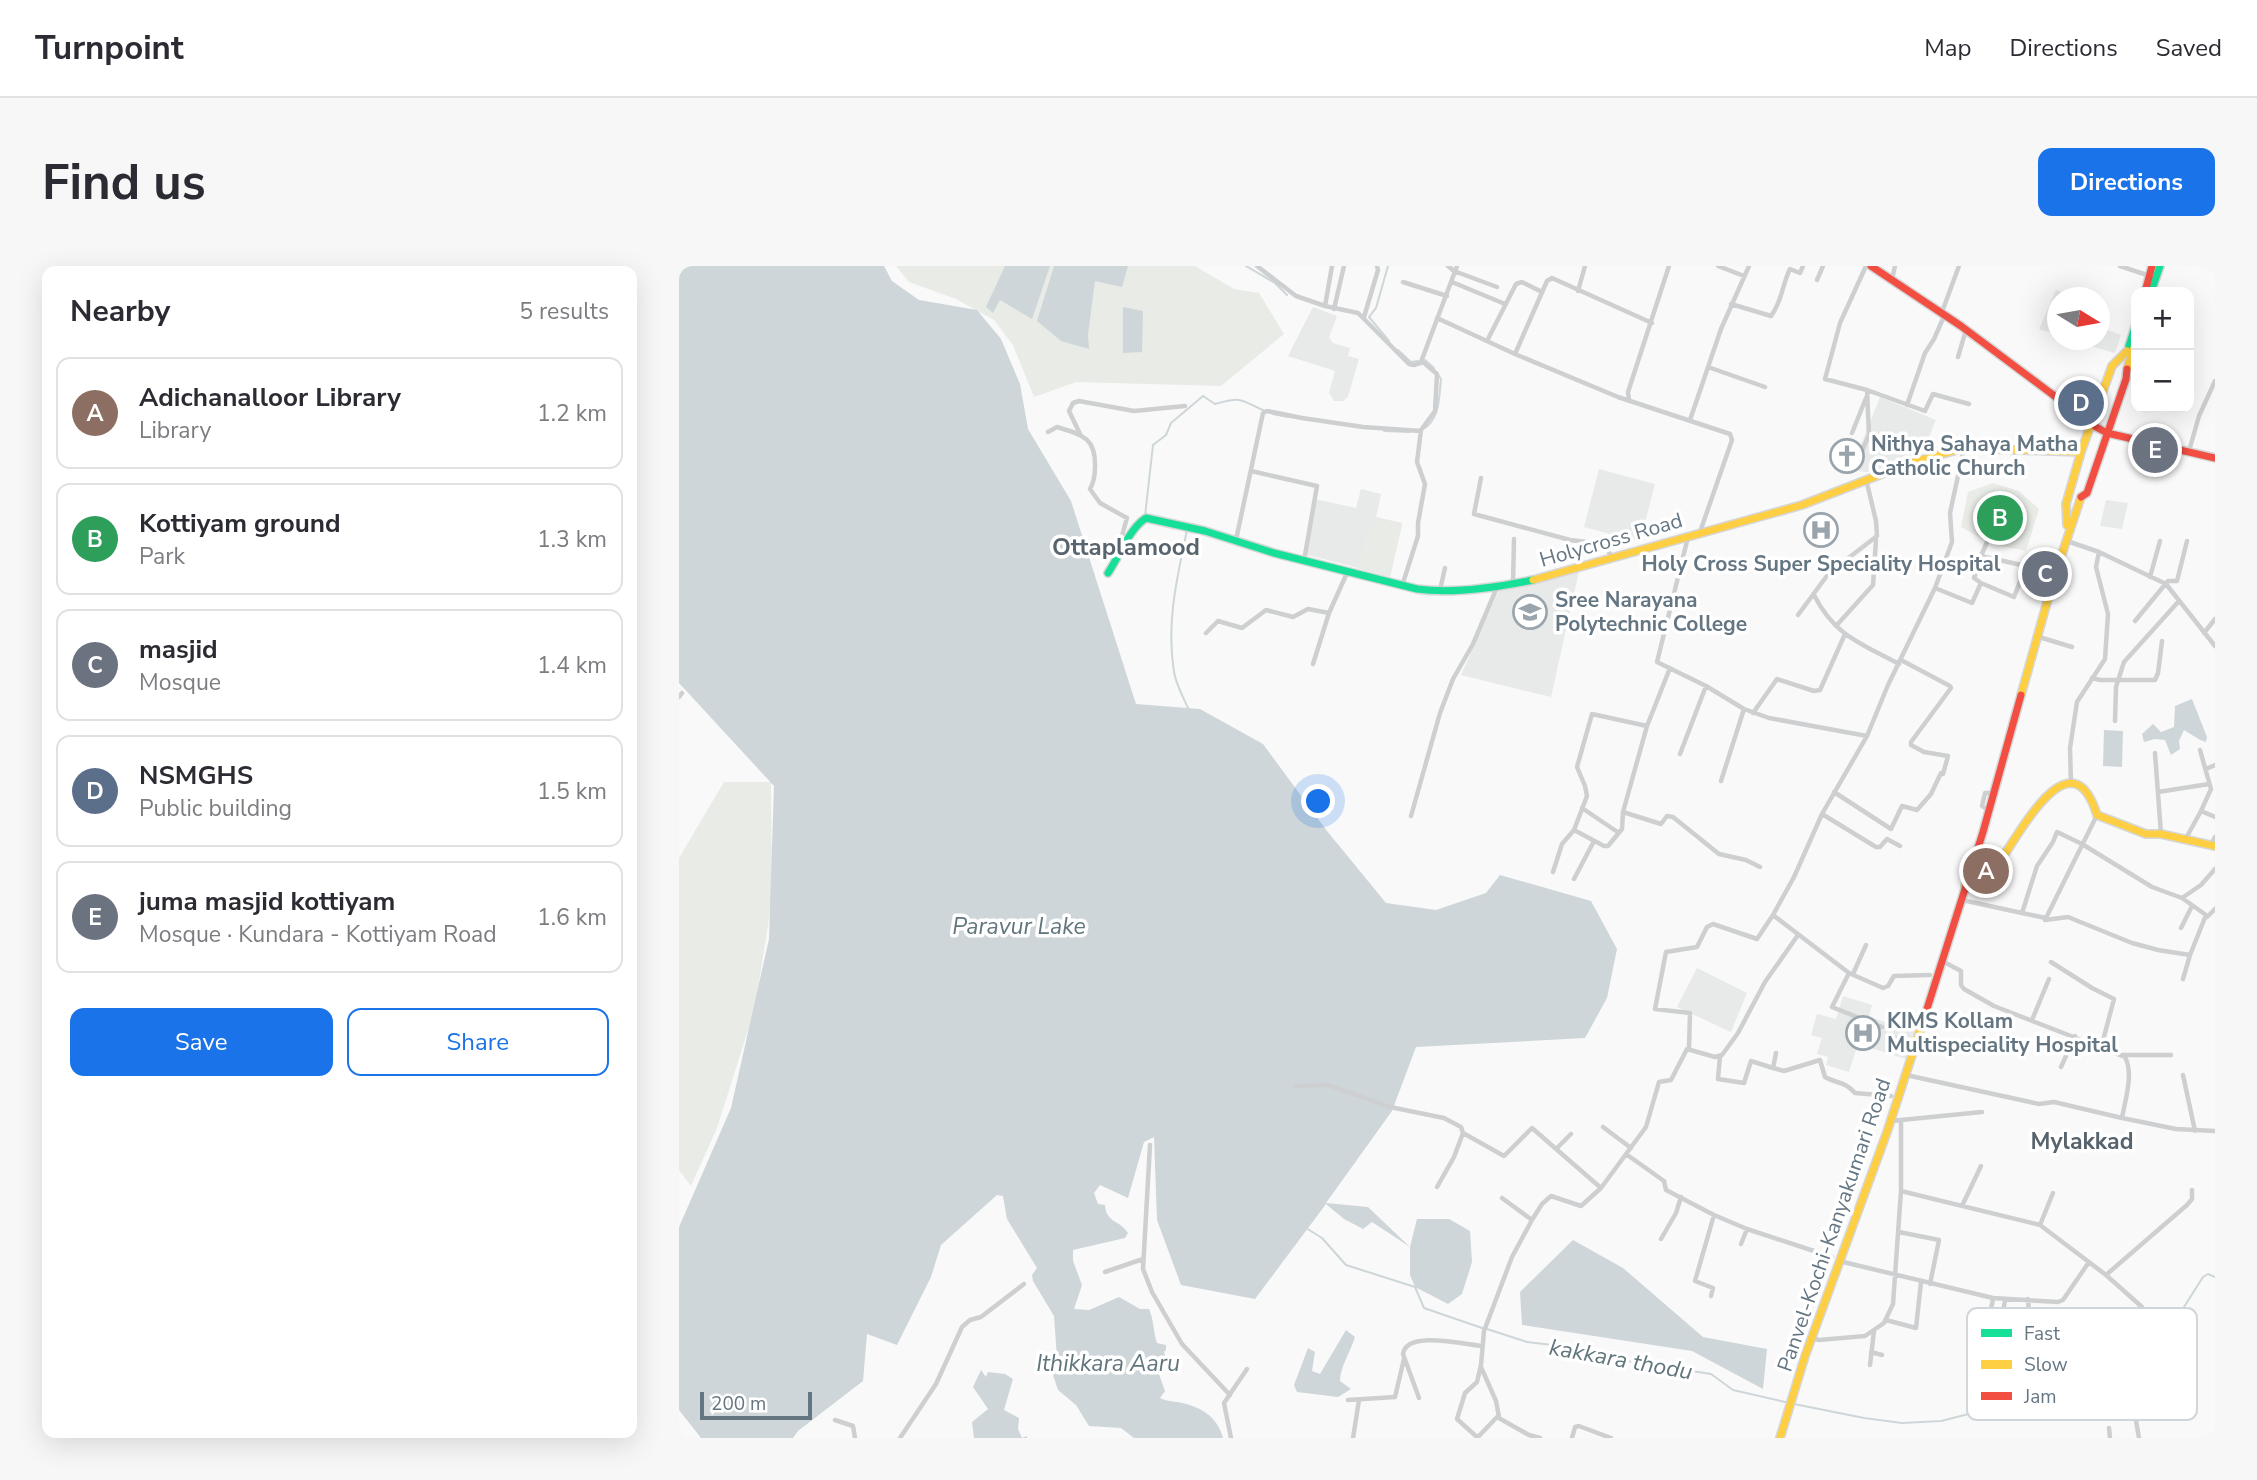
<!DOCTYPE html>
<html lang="en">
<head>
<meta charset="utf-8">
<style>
	:root { --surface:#fff; --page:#f7f7f7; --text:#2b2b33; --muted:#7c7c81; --line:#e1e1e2; --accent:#1a73e8 }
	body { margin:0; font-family:"Nunito Sans",sans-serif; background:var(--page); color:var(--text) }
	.controls { position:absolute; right:21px; top:21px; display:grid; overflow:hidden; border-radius:14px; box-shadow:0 7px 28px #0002 }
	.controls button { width:63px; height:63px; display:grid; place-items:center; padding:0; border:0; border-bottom:2px solid var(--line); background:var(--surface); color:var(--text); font:35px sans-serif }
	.compass { position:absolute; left:1368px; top:21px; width:63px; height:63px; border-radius:50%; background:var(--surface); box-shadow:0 7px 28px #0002; rotate:101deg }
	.scale { position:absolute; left:21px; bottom:18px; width:112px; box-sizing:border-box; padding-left:7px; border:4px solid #657683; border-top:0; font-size:19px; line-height:24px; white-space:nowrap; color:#657683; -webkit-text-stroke:5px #fff; paint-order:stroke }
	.you { position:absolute; left:640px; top:536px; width:24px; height:24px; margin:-18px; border:5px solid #fff; border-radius:50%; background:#1a73e8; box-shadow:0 0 0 10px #1a73e833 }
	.badge { display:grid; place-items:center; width:46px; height:46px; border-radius:50%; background:var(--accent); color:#fff; font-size:23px; font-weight:700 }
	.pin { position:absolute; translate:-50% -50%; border:4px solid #fff; box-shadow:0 2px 7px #0006 }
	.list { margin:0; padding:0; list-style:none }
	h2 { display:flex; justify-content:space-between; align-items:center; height:91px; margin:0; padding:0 28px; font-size:30px }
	h2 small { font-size:23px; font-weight:400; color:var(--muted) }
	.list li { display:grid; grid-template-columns:46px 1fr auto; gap:21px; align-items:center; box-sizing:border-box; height:112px; margin:0 14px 14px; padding:0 14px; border:2px solid var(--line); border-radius:14px }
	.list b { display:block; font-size:26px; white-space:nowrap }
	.list p { margin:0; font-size:23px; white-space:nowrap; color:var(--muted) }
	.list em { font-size:23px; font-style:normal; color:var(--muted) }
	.actions { display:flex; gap:14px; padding:21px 28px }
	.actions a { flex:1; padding:16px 0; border:2px solid var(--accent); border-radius:14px; text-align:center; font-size:24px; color:var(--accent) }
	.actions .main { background:var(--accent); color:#fff }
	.map { position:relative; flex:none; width:1536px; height:1172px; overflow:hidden; border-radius:14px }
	header { display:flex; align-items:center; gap:42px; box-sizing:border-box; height:98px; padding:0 35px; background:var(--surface); border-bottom:2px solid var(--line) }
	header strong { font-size:33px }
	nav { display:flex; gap:38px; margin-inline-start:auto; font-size:24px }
	.intro { display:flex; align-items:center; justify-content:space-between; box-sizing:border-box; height:168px; padding:0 42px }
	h1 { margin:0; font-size:49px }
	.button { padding:18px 32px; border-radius:14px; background:var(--accent); color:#fff; font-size:24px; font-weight:700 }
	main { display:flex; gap:42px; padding:0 42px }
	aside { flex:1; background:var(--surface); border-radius:14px; box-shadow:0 7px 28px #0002 }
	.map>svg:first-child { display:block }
</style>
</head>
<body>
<header>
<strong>Turnpoint</strong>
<nav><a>Map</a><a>Directions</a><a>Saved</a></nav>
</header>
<div class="intro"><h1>Find us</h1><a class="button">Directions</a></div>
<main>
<aside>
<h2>Nearby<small>5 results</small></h2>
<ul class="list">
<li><span class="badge" style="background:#8d6e63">A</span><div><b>Adichanalloor Library</b><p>Library</p></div><em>1.2 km</em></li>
<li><span class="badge" style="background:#2e9e5b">B</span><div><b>Kottiyam ground</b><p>Park</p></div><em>1.3 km</em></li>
<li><span class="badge" style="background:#6b7280">C</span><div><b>masjid</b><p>Mosque</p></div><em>1.4 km</em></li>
<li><span class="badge" style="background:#5c6f8a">D</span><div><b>NSMGHS</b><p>Public building</p></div><em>1.5 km</em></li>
<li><span class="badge" style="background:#6b7280">E</span><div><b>juma masjid kottiyam</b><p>Mosque · Kundara - Kottiyam Road</p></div><em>1.6 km</em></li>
</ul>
<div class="actions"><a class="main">Save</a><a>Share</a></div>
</aside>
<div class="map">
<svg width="1536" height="1172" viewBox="0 0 1536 1172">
	<rect width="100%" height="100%" fill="#f9f9f9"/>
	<!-- built -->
	<path fill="#e8e9e9" d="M1377,24L1395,31L1378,32V69L1360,63Z
		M634,41L658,50L650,71L654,77L671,82L669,90L680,93L669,131L664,135H655L650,127L656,105L609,90Z
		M1421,61L1442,69L1436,87L1391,74H1420Z
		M1201,131L1257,154L1243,188L1203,204L1187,206L1172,204Z
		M920,203L976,218L961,276L905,261Z
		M682,223L702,228L697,251L723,257L711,310L625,288L636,233L677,242Z
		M1427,234L1449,237L1443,263L1421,260Z
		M900,305L872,431L782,409L821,322Z
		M1018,702L1068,727L1052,766L998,741Z
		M1164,730L1193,739L1190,751L1236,765L1227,793L1179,778L1170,806L1147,799L1149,791L1138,788L1143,772L1132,769L1138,748L1157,753Z"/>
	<!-- green -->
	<path fill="#e8ebe6" d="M217,0H516L555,23L580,27L605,68L542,120L397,116L355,131L334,79L315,54L277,33L230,16Z
		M1314,217L1340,225L1360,243L1347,285L1313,278L1282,261L1289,226Z
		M697,253L723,259L711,311L677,302L682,292L685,272Z
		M45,516H92L93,633L76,742L38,862L12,920L0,904V592Z"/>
	<!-- water -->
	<path fill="#ced6d9" d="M0,0H205L213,15L240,34L298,44L322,73L341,118L349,163L392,235L457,438L521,443L584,478L648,565L707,637L757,644L807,627L821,609L912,635L938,683L928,732L906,772L737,781L713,845L647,937L689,941L731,981L738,953H770L791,965L793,996L783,1028L769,1038L736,1021L731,1009V981L693,956L684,963L665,953L647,938L576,1033L502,1019L478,954L475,871L465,876L449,932L421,919L415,927L419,938L426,939C427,957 441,954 449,967L446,972L394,984V995L403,1019L395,1043L410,1044L440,1031L461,1043H470C475,1054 474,1065 478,1077L487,1079V1084L485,1086L488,1094L486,1103L480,1108L486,1125L481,1132C487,1135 491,1135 498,1136C520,1140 538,1149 544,1172H455L442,1162L410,1160L397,1139L379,1124L374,1109L378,1092L375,1050L354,1015L353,1009L358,1002L328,953L324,930L318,929L262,979L252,1011L218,1079L188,1068L184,1115L119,1165L114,1172H22L0,1144V961L52,842L90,673L95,520L0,417Z
		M326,0H371L353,53L321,34L314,47L307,41Z
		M375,0H449L443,21L416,15L409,68L410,83L382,75L358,55Z
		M444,41L464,45L463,86L444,87Z
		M1513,433L1528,471L1527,476L1521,474L1505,464L1500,475L1501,483L1492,489L1486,474L1476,473L1465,476L1463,468L1474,458L1482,466L1495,461L1496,440Z
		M1425,464L1444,465L1443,501L1424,500Z
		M894,974L944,1002L1024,1071L1088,1083L1084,1123L1013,1085L843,1059L841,1026Z
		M667,1064L676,1071C672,1085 661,1101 661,1115L672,1123L659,1131L618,1126L615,1119L629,1082L636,1086L633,1105L641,1108Z
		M302,1104L307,1111L309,1106L326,1108L334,1113L325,1144L340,1152L339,1163L343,1172L348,1170V1172H295L293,1156L309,1143L294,1121Z"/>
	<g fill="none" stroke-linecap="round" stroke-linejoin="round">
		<!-- stream -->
		<path stroke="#ced6d9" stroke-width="2" d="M567,0L596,17L608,29
			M709,0L697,42L690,51L710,75
			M719,84L732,96L739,95
			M746,94L755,102
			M594,148L609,151
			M746,162C761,151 760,131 762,113L760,110
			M705,165L731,166
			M466,250L474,179L487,169L492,157L524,130L536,138C565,130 560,134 586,145
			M508,264C498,312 487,357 495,406C497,418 504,431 509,442
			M627,962L643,972L667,999L736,1021L745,1042L803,1062
			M808,1063L848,1076L882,1080L936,1093L1032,1108L1054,1124L1106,1136
			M1115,1138L1185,1152L1223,1157L1262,1155L1321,1140L1392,1111L1423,1106L1445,1100L1491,1063L1524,1011L1529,1008L1536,1011"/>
		<!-- fast casing -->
		<g stroke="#d5d6d7" stroke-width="10">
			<path id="fast" d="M1472,26L1481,0
				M1450,80L1457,58
				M429,307C441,289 450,263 467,252L526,265L595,287L738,323C772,328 820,321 854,314"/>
		</g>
		<!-- slow casing -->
		<g stroke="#d5d6d7" stroke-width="10">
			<path id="slow" d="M1448,103L1457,75
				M1388,259L1387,238L1402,186L1433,100L1448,85
				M854,314L1123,239L1231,197L1285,182L1402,186
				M1342,429L1374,315L1402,231
				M1286,620H1297C1307,612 1316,602 1323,592C1343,564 1393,468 1418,549L1467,568H1482L1536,580
				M1101,1172L1126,1090L1208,866L1247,746"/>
		</g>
		<!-- jam casing -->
		<g stroke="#d5d6d7" stroke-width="10">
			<path id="jam" d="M1192,0L1282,60L1417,161
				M1466,26L1473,0
				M1417,161L1428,167L1536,192
				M1402,231L1408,227L1447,113L1448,103
				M1247,746L1304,566L1342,429"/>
		</g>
		<!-- street -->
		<path stroke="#cecfd0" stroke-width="4.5" d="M578,0L617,30L646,40L679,47L730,98L735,99L744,96L758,108L756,145L742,164L738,196L746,218L739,257V270L723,320
			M769,0L775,5L818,21
			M1039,0L1065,10
			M1187,0L1161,57L1146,113L1188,124L1246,145L1254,128L1290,138
			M1441,0L1468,9
			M1213,13L1216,0
			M1138,14L1144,0
			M724,16L768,30
			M773,16L826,38
			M899,25L906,0
			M1052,38L1092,50C1103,36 1103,19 1111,3L1121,7L1124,0
			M646,40L653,0
			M655,43L665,0
			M1263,46L1280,0
			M685,51L699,4L698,0
			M758,52L836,88L939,131L1051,168L1053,174L1021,266
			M808,75L837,18L843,16L863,26
			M836,88L868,15L873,12L973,57
			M1279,91L1287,64
			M742,96L778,0
			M1029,101L1086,121
			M950,134L949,126L990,0
			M1228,139L1246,87L1255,73L1266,48
			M1011,154L1042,63L1070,0
			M369,166L378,161C404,169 417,172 416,201C416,209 415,216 411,223L421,237L448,252L442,273L447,279
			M1173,167L1187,132
			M401,168L390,145L394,137L400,135L455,145L506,140
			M1510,185L1520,150L1536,115
			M1177,198L1190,169L1188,124
			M572,205L638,220L625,295
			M802,212L795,248L891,274L924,278L934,292
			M1009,271L978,396L1027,420L1065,443
			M557,274L584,147L588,145L623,152L684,161L742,165
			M1388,275L1420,286L1487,318L1536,380
			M1308,276L1302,290L1347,300
			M1302,290L1295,312L1302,317
			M1471,311L1481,275
			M834,318L835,273
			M1256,322L1293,337L1302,317L1335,331L1347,300L1370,303
			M761,324L766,302
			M1135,329C1156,370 1181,377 1220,398
			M1119,349L1150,307L1198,270L1197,255L1187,213
			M1456,355L1489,315H1498L1508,275
			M1157,360L1194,319L1197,274
			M527,367L539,355L563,362L587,344L614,351L629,343L650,347
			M1525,367L1536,353
			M1360,371L1393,381
			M634,398L650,347L668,307
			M1413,412L1421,414H1476L1479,407L1483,375
			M0,431L3,427
			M1074,447L1098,413L1135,425L1141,424L1166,368
			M1436,455L1437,421L1445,396L1500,335
			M1476,487L1482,568
			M1001,488L1027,420
			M1527,503L1536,499
			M1042,515L1065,443L1090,452L1188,470
			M1392,518L1391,482L1398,436L1426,393L1429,348L1417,301L1420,286
			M1155,526L1212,563L1223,540L1238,544L1252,528L1262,507L1264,508L1269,490L1245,486L1232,479V476L1272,422L1271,420L1222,394
			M1479,526L1530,518
			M903,542L940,567
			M1309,544L1303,540L1306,527H1314
			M1522,545L1536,551
			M944,546L982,558L988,550L994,551L1040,588L1067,594L1081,601
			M1143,548L1197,581H1201L1208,573L1221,580
			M1418,549C1401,584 1384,618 1367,652L1343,647L1358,600L1374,576L1378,566L1403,578L1473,621L1503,632L1527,649L1511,689L1504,713
			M732,550L761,447L774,413L794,378L819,319
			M895,564L925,580H929L943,563L944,546L968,460L991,402
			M1506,574L1522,545L1532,523L1521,484
			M1532,579L1536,571
			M874,606L883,578L895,564L908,530L906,520L898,501L913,448L968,460
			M895,613L915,575
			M1503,632L1522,619L1536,603
			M1283,634L1343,647
			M1528,651L1536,643
			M1366,654L1389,651L1453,677L1479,684L1511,689
			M1502,662L1513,640
			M1265,696L1282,705V719L1285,723L1315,740L1446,791C1455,808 1446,834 1443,852L1497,863L1536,865
			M1372,696L1413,722L1435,733L1422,782
			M1170,707L1153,741L1203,761
			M1174,708L1187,679
			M1251,709L1215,710L1209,720L1204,722L1170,707L1094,649L1115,611L1143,548L1188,470L1209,419L1256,322L1273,276L1271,247L1285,182
			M1353,754L1370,713
			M1210,771L1230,776
			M1010,783L1011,747L976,743L987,686L1018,681L1028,661L1034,658L1078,673L1094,649
			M1443,789H1492
			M1041,790L1039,813L1065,817L1072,795L1094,802L1097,787
			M1382,801L1396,770
			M1094,802L1105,805L1141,794L1146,811C1158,818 1166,815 1176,827L1212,830
			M1227,809L1360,838L1375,836L1443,852
			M1504,809L1516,865
			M616,820L649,819L711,841L765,852L782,861L784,867L825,890L853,862L922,922
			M1212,855L1303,846
			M924,861L952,882
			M471,879L464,1003L473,1026L503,1078L551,1129
			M878,882L892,868
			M947,888L985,915L987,924L1035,949L1068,963L1153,991
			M758,921L775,891L784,867
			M1222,925L1361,959L1427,1009L1463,1041V1046L1411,1079
			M823,932L853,954
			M1283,940L1302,900
			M1361,959L1374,927
			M1220,966L1260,974L1251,1018
			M982,973L997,947L1002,931
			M1062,978L1068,963
			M1160,995L1314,1032L1379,1036L1384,1034L1410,996
			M426,1006L464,993
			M1427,1009L1508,939L1513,933V924
			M1032,1030L1034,1022L1016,1015L1035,949
			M1349,1033L1351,1064L1356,1084L1361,1088L1386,1082
			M1207,1054L1237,1062L1242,1016
			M1133,1072L1140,1074L1186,1070L1205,1057L1214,1038L1222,925V854
			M1306,1081L1314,1032
			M1318,1082L1326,1034
			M1192,1086L1203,1089
			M1191,1099L1195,1065
			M802,1101L817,1135L820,1151
			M740,1132L724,1088C727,1064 784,1078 802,1080
			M669,1134L716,1131L725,1093
			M1456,1149L1460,1172
			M156,1154L174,1160L176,1172
			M1430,1162L1431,1172
			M799,1171L818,1151L850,1169L861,1172
			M221,1172L257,1118L283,1061L291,1054L302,1051L345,1018
			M552,1172L545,1137L568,1103
			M674,1172L680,1134
			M799,1172L778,1153L786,1127L798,1116L802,1099L805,1065L833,991L853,954L863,938L872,930L902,940L922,922L967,861L980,816L992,814L1008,783L1036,791L1043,789L1059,767L1086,716L1119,669
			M893,1172L896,1161L900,1160L932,1172"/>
		<!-- fast -->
		<use href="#fast" stroke="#16e098" stroke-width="7"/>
		<!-- slow -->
		<use href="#slow" stroke="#ffcf43" stroke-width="7"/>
		<!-- jam -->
		<use href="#jam" stroke="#f24e42" stroke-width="7"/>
	</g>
	<!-- icons -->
	<defs>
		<g id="church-ring" transform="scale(1.75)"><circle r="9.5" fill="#fff" stroke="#99a4ac" stroke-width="1.5"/><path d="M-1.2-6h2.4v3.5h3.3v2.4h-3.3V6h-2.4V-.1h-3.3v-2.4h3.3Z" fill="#99a4ac"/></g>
		<g id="hospital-ring" transform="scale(1.75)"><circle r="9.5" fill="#fff" stroke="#99a4ac" stroke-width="1.5"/><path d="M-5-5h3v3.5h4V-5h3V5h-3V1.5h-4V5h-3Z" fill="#99a4ac"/></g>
		<g id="university-ring" transform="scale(1.75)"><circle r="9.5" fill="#fff" stroke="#99a4ac" stroke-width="1.5"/><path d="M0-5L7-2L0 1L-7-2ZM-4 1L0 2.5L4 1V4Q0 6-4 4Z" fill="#99a4ac"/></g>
	</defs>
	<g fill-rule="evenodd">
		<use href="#church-ring" x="1168" y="190"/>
		<use href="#hospital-ring" x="1142" y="264"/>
		<use href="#university-ring" x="851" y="346"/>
		<use href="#hospital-ring" x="1184" y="767"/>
	</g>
	<g text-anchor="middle" stroke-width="7" stroke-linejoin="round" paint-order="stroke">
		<!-- poi labels -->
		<g font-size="21" font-weight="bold" fill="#657683" stroke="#fff" text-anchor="start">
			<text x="1192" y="185">Nithya Sahaya Matha<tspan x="1192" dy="24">Catholic Church</tspan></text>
			<text x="1142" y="305" text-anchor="middle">Holy Cross Super Speciality Hospital</text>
			<text x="876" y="341">Sree Narayana<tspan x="876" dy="24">Polytechnic College</tspan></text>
			<text x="1208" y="762">KIMS Kollam<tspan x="1208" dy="24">Multispeciality Hospital</tspan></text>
		</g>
		<!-- street labels -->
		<g font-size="21" fill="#657683" stroke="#fff">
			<text transform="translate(932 274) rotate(-16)" y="7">Holycross Road</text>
			<text transform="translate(1155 959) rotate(-71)" y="7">Panvel-Kochi-Kanyakumari Road</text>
		</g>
		<!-- water labels -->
		<g font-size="23" font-style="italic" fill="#60757c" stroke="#fff">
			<text x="340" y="668">Paravur Lake</text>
			<text transform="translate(942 1093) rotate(10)" y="8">kakkara thodu</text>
			<text x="429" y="1105">Ithikkara Aaru</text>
		</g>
		<!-- neighbourhood labels -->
		<g font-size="23" font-weight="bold" fill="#57646e" stroke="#fff">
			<text x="1403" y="883">Mylakkad</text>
		</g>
		<!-- quarter labels -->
		<g font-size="24" font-weight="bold" fill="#57646e" stroke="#fff">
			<text x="447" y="289">Ottaplamood</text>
		</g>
	</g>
	<!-- legend -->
	<rect x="1288" y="1042" width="230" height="112" rx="10" fill="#fff" stroke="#d1d6da" stroke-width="2"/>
	<rect x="1302" y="1063" width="31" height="8" fill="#16e098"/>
	<rect x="1302" y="1094" width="31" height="9" fill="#ffcf43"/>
	<rect x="1302" y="1126" width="31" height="8" fill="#f24e42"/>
	<g font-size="19" fill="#657683">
		<text x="1345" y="1074">Fast</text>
		<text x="1345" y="1105">Slow</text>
		<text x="1345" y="1137">Jam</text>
	</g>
</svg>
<div class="controls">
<button>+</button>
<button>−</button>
</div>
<svg class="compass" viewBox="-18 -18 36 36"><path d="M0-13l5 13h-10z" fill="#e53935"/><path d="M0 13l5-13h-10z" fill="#7c7c81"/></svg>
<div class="scale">200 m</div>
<div class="you"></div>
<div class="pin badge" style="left:1307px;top:605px;background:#8d6e63">A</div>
<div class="pin badge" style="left:1321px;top:252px;background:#2e9e5b">B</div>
<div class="pin badge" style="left:1366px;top:308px;background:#6b7280">C</div>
<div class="pin badge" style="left:1402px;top:137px;background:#5c6f8a">D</div>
<div class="pin badge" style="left:1476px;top:184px;background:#6b7280">E</div>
</div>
</main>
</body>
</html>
